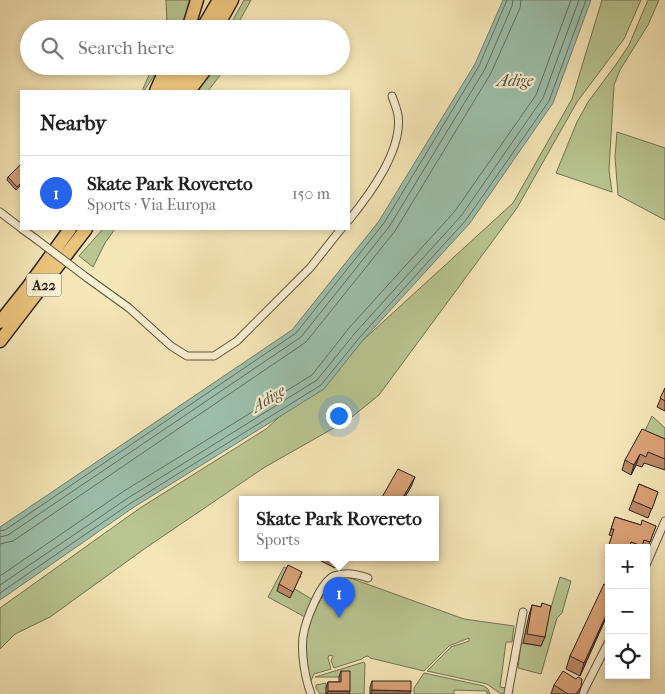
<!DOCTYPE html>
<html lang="en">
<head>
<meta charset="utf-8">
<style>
	:root { --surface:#fff; --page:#f6f6f6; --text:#222; --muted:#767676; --line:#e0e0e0; --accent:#2563eb }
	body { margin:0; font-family:"IM FELL French Canon",serif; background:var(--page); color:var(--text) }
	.controls { position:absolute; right:15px; bottom:15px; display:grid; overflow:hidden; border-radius:0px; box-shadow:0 2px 8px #0003 }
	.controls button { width:45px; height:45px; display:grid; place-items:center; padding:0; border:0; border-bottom:1px solid var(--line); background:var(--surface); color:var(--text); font:25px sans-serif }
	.you { position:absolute; left:338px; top:415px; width:18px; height:18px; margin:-12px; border:4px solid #fff; border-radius:50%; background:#1a73e8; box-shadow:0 0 0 8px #1a73e833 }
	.badge { display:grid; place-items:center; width:32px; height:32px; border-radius:50%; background:var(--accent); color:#fff; font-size:16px; font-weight:700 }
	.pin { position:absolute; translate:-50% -41px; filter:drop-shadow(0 1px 2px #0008) }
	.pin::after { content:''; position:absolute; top:26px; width:18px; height:15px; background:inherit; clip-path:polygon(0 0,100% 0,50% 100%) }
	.popup { position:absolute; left:239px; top:496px; width:200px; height:65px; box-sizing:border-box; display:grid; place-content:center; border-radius:0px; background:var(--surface); filter:drop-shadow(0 1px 4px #0005); font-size:16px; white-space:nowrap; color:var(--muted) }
	.popup b { font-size:19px; color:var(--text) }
	.popup::after { content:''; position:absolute; left:50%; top:100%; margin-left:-10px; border:10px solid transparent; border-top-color:var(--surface) }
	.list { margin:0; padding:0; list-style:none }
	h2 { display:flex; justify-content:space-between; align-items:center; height:65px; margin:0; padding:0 20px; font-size:21px }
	h2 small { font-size:16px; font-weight:400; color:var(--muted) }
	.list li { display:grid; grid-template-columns:32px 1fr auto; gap:15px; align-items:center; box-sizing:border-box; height:75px; padding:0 20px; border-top:1px solid var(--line) }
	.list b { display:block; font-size:19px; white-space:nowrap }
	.list p { margin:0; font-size:16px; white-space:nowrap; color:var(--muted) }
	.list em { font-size:16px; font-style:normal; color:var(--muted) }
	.icon { flex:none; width:28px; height:28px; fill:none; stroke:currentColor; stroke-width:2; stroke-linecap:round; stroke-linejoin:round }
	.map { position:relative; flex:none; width:665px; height:694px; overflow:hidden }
	.search { position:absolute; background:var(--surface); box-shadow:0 2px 8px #0003; left:20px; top:20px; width:330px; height:55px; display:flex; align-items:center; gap:12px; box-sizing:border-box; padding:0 18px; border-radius:28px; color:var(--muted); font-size:19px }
	.panel { position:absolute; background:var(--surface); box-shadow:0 2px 8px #0003; left:20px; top:90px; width:330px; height:140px; border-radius:0px }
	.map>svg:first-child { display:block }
</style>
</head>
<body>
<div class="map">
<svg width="665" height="694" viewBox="0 0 665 694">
	<rect width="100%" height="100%" fill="#f6e7b8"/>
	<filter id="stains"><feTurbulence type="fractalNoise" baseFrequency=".004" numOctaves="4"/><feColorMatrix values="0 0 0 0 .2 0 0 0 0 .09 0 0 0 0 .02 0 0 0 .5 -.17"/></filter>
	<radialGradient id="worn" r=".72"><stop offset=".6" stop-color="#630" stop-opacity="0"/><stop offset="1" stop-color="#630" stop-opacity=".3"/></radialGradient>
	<!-- green -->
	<path fill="#b9c692" stroke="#727356" d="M166,0H193L182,29H166L167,23Z
		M244,0H251L235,29H228Z
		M602,0H641L624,39L577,102L517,208L379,395L348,420L265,467L147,547L50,617L15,634L0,649V608L140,508L266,429L513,203L572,99Z
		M648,0H659L648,25L620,70L614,85L609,170L612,192L556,173L577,122L588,102L617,63L629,45Z
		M153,66H160L144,91H142Z
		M214,66H230L221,74L208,91H195Z
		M617,132L665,148V220L618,195L615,157Z
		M103,229H115L105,243L93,267L79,256Z
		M652,416L665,428V439L645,431Z
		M284,567L301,576L300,578L286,572L279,585L295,589L313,600L305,617L268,597Z
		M342,577L350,578L464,619L514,626L512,642H506L500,687L506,688L505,694H501L487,684L427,671L451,647L469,641V638L449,646L424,671L370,658L368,656L364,657L362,659L334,668L331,661L333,656L329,655L328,658L331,669L314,674L310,683C305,645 302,633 321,599C327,589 330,581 342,577Z
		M560,577L571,581L562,613L557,618L541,674L518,668L521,643L541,646L547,621Z
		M364,662L365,664L364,694H348V677H315Z
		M424,673L484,686L488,689L490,694H487V691L454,690V694H414V688Z
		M326,683V694H320L316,688V685Z"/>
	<!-- water -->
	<path fill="#9dc0ad" stroke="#708072" d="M503,0H591L553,103L470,223L363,340L324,389L134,507L0,600V527L292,330L379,221L475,64Z"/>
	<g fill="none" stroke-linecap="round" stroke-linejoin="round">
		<!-- shore -->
		<path stroke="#647063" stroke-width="1" d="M0,531L5,530L296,333L384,223L479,66L507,0
			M0,537L8,535L301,337L389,227L485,69L512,6L513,0
			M0,544L13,541L306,342L395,231L491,73L520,8L521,0
			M0,576L124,491L312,375L349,328L455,211L536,95L571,0
			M0,585L128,498L317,380L355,333L461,216L543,98L579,0
			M0,593L131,503L321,385L360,337L466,220L549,101L586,0"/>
		<!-- street casing -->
		<g stroke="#5e5241" stroke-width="9">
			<path id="street" d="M0,212L21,228
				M349,220C370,194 403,150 398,115C397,109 394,102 392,96
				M22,229L36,239
				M86,277L129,308L171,346L187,356H214L237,341L310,268L341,229
				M646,565L665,521
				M311,694C305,678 301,654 303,637C305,622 320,582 334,576C344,572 357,574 368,578
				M508,694L523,612
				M582,694L609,641"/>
		</g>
		<!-- highway casing -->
		<g stroke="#2c2019" stroke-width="15">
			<path id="highway" d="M188,29L197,0
				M202,29L219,0
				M216,29L232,0
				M156,91L167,66
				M163,91L179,66
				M177,91L193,66
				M189,91L208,66
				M0,322L28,287L70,229
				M0,341L86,229"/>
		</g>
		<!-- street -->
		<use href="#street" stroke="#f9efd1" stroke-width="7"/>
		<!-- highway -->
		<use href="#highway" stroke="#ebc47c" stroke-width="12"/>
		<!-- street-bridge casing -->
		<g stroke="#5e5241" stroke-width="9" stroke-linecap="butt">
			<path id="street-bridge" d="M36,239L86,277"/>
		</g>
		<!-- street-bridge -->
		<use href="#street-bridge" stroke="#f9efd1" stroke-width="7"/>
	</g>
	<!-- wall -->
	<path fill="#bd8c68" stroke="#2c2019" d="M21,164V185L16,190L7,180L8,177Z
		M665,388V411L657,407Z
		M665,439V470L644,463L642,467L636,465L631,475L622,470L625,460Z
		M639,484L658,492L648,518L629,510Z
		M615,517L641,525L656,526L647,549L642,546L641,548H609V558L605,557L612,536L609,535Z
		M322,557H341L335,568L321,561Z
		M302,572L290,598L277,591L279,584Z
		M609,586V611L580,676L566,669L570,656Z
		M542,603L545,637L541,646L523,643L529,615L532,605L541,607Z
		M341,671L349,694H326V688L328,682H339V677Z
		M372,681L410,694H370V687Z
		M554,685L581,687L579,694H551Z"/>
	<!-- shaded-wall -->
	<path fill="#9a7255" stroke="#2c2019" d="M640,454L636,465L631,475L634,465Z
		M415,477L411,487L404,499H402Z
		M339,557H341L335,568L338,559Z
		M609,609V611L580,676L584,663Z
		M372,690L411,691L410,694H371Z
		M328,691H350L349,694H327Z"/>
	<!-- building -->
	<path fill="#dca379" stroke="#2c2019" d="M21,164V183L17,187L8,177Z
		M665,388V401L660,398Z
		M642,429L665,439V459L648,452L646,457L640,454L634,465L625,460Z
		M398,469L415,477L402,499H381Z
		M639,484L658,492L652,509L633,501Z
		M615,517L641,525L642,520L656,526L650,542L644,540L642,546L631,542L629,548H609V551H607L614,529H611Z
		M288,565L302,572L293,592L279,584Z
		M604,584L609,586V609L584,663L570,656Z
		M542,603L551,606L545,637L527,634L532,605L541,607Z
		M341,671H350V691H328V682H341Z
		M563,671L576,679L578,677L582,679L581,687L576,694H568L554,685Z
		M372,681H411V691L372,690Z"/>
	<g text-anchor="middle" stroke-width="4.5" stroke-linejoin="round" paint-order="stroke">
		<!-- shield labels -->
		<rect fill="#f9efd1" stroke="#6a5e50" stroke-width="1" x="26.5" y="273.5" width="35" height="23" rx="4"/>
		<g font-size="14" font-weight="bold" fill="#2c2019">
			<text x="44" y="290">A22</text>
		</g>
		<!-- water labels -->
		<g font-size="16" font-style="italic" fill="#4e5045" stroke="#f9efd1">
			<text x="515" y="86">Adige</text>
			<text transform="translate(268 398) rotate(-32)" y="6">Adige</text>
		</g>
	</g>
	<rect width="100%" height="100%" filter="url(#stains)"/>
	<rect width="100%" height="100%" fill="url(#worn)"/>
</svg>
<div class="controls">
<button>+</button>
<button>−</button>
<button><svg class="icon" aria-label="locate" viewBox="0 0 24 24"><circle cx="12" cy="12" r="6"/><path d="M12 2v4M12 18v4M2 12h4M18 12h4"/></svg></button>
</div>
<div class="you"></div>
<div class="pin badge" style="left:339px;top:618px">1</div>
<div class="popup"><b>Skate Park Rovereto</b>Sports</div>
<div class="search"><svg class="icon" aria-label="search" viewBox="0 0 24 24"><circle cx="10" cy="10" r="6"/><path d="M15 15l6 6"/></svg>Search here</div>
<section class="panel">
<h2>Nearby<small></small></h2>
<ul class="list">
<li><span class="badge">1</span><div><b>Skate Park Rovereto</b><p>Sports · Via Europa</p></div><em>150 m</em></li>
</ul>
</section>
</div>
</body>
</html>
